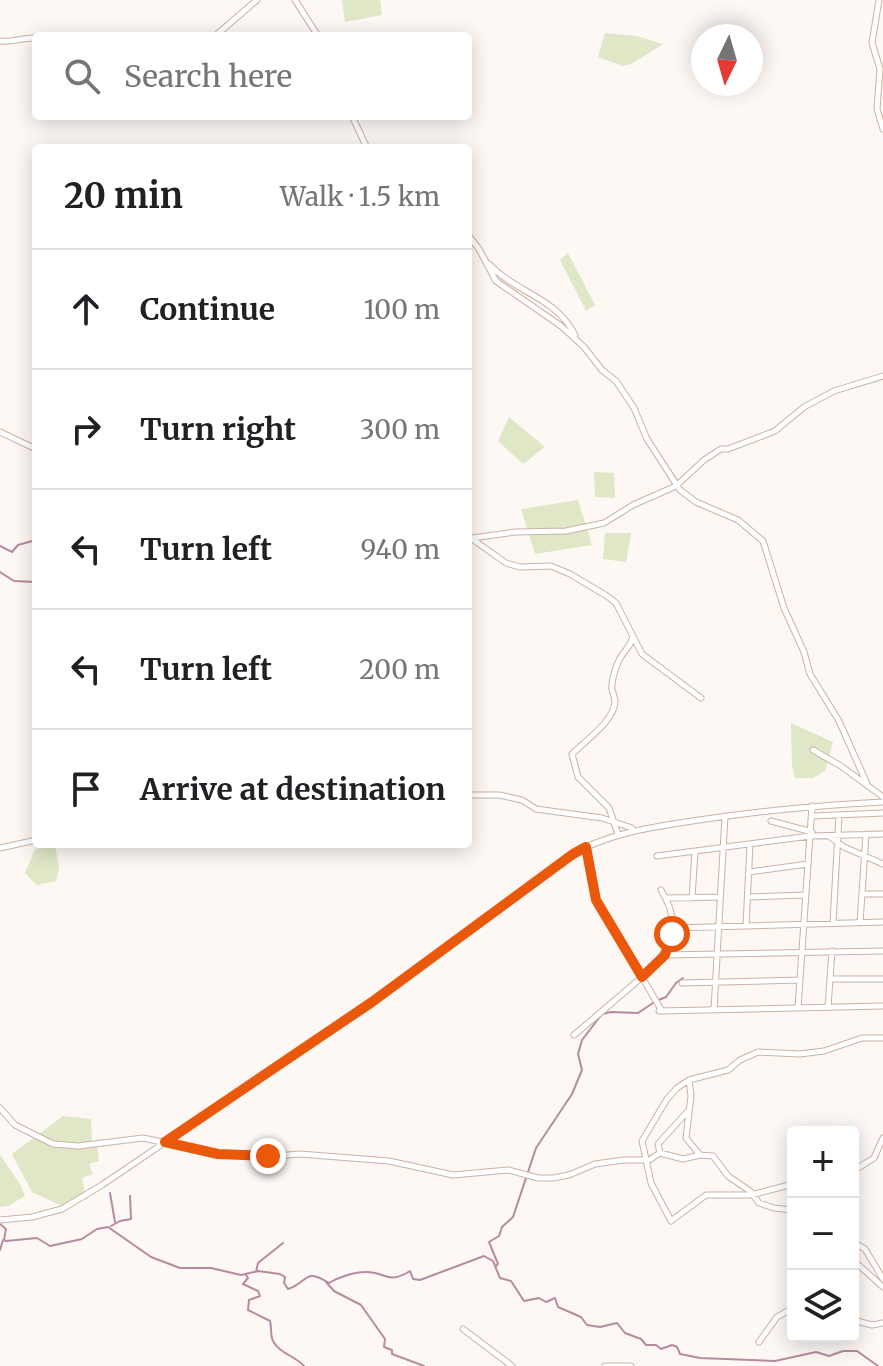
<!DOCTYPE html>
<html lang="en">
<head>
<meta charset="utf-8">
<style>
	:root { --surface:#fff; --page:#f6f6f6; --text:#202124; --muted:#757577; --line:#e0e0e0 }
	body { margin:0; font-family:Merriweather,serif; background:var(--page); color:var(--text) }
	.controls { position:absolute; right:24px; bottom:24px; display:grid; overflow:hidden; border-radius:8px; box-shadow:0 4px 20px #0003 }
	.controls button { width:72px; height:72px; display:grid; place-items:center; padding:0; border:0; border-bottom:2px solid var(--line); background:var(--surface); color:var(--text); font:40px sans-serif }
	.compass { position:absolute; left:691px; top:24px; width:72px; height:72px; border-radius:50%; background:var(--surface); box-shadow:0 4px 20px #0003; rotate:185deg }
	.stop { position:absolute; width:24px; height:24px; margin:-18px; border:6px solid #ea580c; border-radius:50%; background:#fff }
	.stop.end { background:#ea580c; border-color:#fff; box-shadow:0 2px 8px #0008 }
	.list { margin:0; padding:0; list-style:none }
	h2 { display:flex; justify-content:space-between; align-items:center; height:104px; margin:0; padding:0 32px; font-size:34px }
	h2 small { font-size:26px; font-weight:400; color:var(--muted) }
	.list li { display:grid; grid-template-columns:52px 1fr auto; gap:24px; align-items:center; box-sizing:border-box; height:120px; padding:0 32px; border-top:2px solid var(--line) }
	.list b { display:block; font-size:30px; white-space:nowrap }
	.list em { font-size:26px; font-style:normal; color:var(--muted) }
	.icon { flex:none; width:44px; height:44px; fill:none; stroke:currentColor; stroke-width:2; stroke-linecap:round; stroke-linejoin:round }
	.map { position:relative; flex:none; width:883px; height:1366px; overflow:hidden }
	.search { position:absolute; background:var(--surface); box-shadow:0 4px 20px #0003; left:32px; top:32px; width:440px; height:88px; display:flex; align-items:center; gap:20px; box-sizing:border-box; padding:0 28px; border-radius:8px; color:var(--muted); font-size:30px }
	.panel { position:absolute; background:var(--surface); box-shadow:0 4px 20px #0003; left:32px; top:144px; width:440px; height:704px; border-radius:8px }
	.map>svg:first-child { display:block }
</style>
</head>
<body>
<div class="map">
<svg width="883" height="1366" viewBox="0 0 883 1366">
	<rect width="100%" height="100%" fill="#fdf8f4"/>
	<!-- green -->
	<path fill="#dfe7c7" d="M342,0H380L382,15L345,22Z
		M605,33L636,36L663,44L633,63L623,66L598,57Z
		M568,253L595,305L586,311L560,260Z
		M509,417L545,447L523,464L498,441Z
		M594,472L614,473L615,498L595,497Z
		M578,500L592,545L535,554L521,509Z
		M605,533H631L626,562L603,559Z
		M791,723L833,742L825,771L813,778H795L792,766Z
		M55,845L59,869L56,881L37,885L25,873L35,849Z
		M63,1116L91,1119L92,1144H97L99,1161L89,1164L93,1174L82,1178L85,1193L62,1206L32,1192L12,1154Z
		M0,1155L20,1184L25,1196L8,1206L0,1207Z"/>
	<g fill="none" stroke-linecap="round" stroke-linejoin="round">
		<!-- stream -->
		<path stroke="#b68aa1" stroke-width="2" d="M0,546L12,552L18,545L36,540
			M0,572L14,581L36,582
			M110,1193L115,1222
			M0,1224L6,1229L4,1240L6,1241L37,1238L50,1246L82,1239L97,1229L108,1227L151,1257L180,1268H211L241,1275L258,1271L280,1274L285,1277L284,1283L288,1289C309,1282 304,1267 329,1283C339,1277 354,1272 366,1272C386,1272 388,1285 410,1271L413,1279L420,1280L484,1256L493,1261L500,1278L511,1281L524,1301L539,1298L546,1302L555,1298L558,1307L581,1317L587,1325L600,1327L617,1323L625,1333L641,1339L646,1345H656L661,1349L672,1345L677,1347L680,1354L700,1358L775,1361L816,1352L829,1356L843,1351H857L878,1366
			M111,1226L120,1221L131,1219L130,1196
			M0,1250L3,1240
			M496,1266L498,1264L489,1242L499,1236L502,1227L513,1217L536,1148L572,1094L582,1070L578,1054L582,1040L602,1014L611,1012L638,1013L656,1001L666,997L676,983L683,978
			M256,1272L258,1263L283,1243
			M246,1275L248,1278L243,1284L258,1291L260,1296L249,1300L248,1310L270,1321C272,1328 270,1335 273,1341C279,1353 295,1356 304,1366
			M326,1282L334,1291L361,1305L385,1339L384,1347L392,1350V1354L424,1366"/>
		<!-- minor casing -->
		<g stroke="#cbb2a3" stroke-width="7">
			<path id="minor" d="M295,0L318,36
				M879,0L872,43L880,69L877,109L883,129
				M215,36L257,0
				M0,41C13,43 23,37 36,38
				M352,116L367,148
				M468,235L479,249L496,281L561,326L584,347L602,370L616,381L634,408L647,439L680,490L696,502L738,520L763,541L784,608L804,652L810,674L839,721L868,786
				M489,264C517,294 555,296 575,335
				M0,432L36,449
				M468,536L506,563L520,567L551,566L570,574L607,596L616,603L642,654L701,698
				M472,538L516,532L566,531L604,523L633,505L676,486L704,460L721,449H728L775,431L804,407L834,391L883,376
				M813,750L841,766L883,797
				M468,795H499L522,800L536,809L602,818L632,828
				M812,816L883,813
				M771,821L812,832
				M618,834L609,808L578,777L572,754C585,741 614,721 615,702C615,698 613,693 612,690C611,682 614,673 617,665C621,652 629,650 632,639
				M829,836L844,847L883,864
				M586,847L596,900L662,1011
				M0,848L36,840
				M657,856L810,836L883,834
				M749,872L808,864
				M862,894H883
				M748,897L806,895
				M666,898L720,897
				M692,898L695,851
				M833,923L839,815
				M860,923L866,834
				M746,926L750,844
				M672,928L883,922
				M665,955L883,951
				M830,979H883
				M682,983L800,980
				M828,1007L832,951
				M798,1008L812,806
				M714,1010L725,816
				M659,1011L883,1006
				M574,1035C592,1020 609,1005 627,990C660,962 690,936 661,890
				M689,1080L691,1096L686,1138L700,1155
				M0,1108L15,1125L53,1144L78,1146L143,1138L218,1154L263,1157L300,1154L389,1161L453,1175L508,1170L538,1178H553L569,1175L595,1164L624,1160H649L660,1153L683,1159L700,1155L713,1156L728,1176L750,1191L759,1203L774,1208L793,1210
				M660,1153L658,1144L688,1111
				M853,1171L874,1158L883,1138
				M793,1184L751,1195H706L671,1221L651,1183L642,1141L667,1099L677,1088L689,1080L728,1070L740,1060L758,1052L800,1054L824,1051L862,1038H883
				M0,1220L32,1217L62,1209L102,1185L372,1002L569,856C610,832 654,827 699,820C760,811 821,805 883,802
				M853,1242L865,1249L883,1279
				M853,1260L883,1287
				M853,1320L872,1325L883,1323
				M463,1329L512,1366
				M759,1342L777,1317L793,1308
				M605,1366H631"/>
		</g>
		<!-- minor -->
		<use href="#minor" stroke="#fff" stroke-width="5"/>
	</g>
	<g fill="none" stroke-linecap="round" stroke-linejoin="round">
		<!-- route -->
		<path stroke="#ea580c" stroke-width="10" d="M268,1156L218,1154L165,1142L372,1002L573,854L586,847L596,900L642,977L665,955L672,934"/>
	</g>
</svg>
<div class="controls">
<button>+</button>
<button>−</button>
<button><svg class="icon" aria-label="layers" viewBox="0 0 24 24"><path d="M12 4l9 5-9 5-9-5zM3 14l9 5 9-5"/></svg></button>
</div>
<svg class="compass" viewBox="-18 -18 36 36"><path d="M0-13l5 13h-10z" fill="#e53935"/><path d="M0 13l5-13h-10z" fill="#757577"/></svg>
<div class="stop" style="left:672px;top:934px"></div>
<div class="stop end" style="left:268px;top:1156px"></div>
<div class="search"><svg class="icon" aria-label="search" viewBox="0 0 24 24"><circle cx="10" cy="10" r="6"/><path d="M15 15l6 6"/></svg>Search here</div>
<section class="panel">
<h2>20 min<small>Walk · 1.5 km</small></h2>
<ul class="list">
<li><svg class="icon" aria-label="ahead" viewBox="0 0 24 24"><path d="M12 20V5M6 11l6-6 6 6"/></svg><div><b>Continue</b></div><em>100 m</em></li>
<li><svg class="icon" aria-label="right" viewBox="0 0 24 24"><path d="M7 20v-9h11M14 6l5 5-5 5"/></svg><div><b>Turn right</b></div><em>300 m</em></li>
<li><svg class="icon" aria-label="left" viewBox="0 0 24 24"><path d="M17 20v-9H6M10 6l-5 5 5 5"/></svg><div><b>Turn left</b></div><em>940 m</em></li>
<li><svg class="icon" aria-label="left" viewBox="0 0 24 24"><path d="M17 20v-9H6M10 6l-5 5 5 5"/></svg><div><b>Turn left</b></div><em>200 m</em></li>
<li><svg class="icon" aria-label="arrive" viewBox="0 0 24 24"><path d="M6 21V4h12l-3 4 3 4H6"/></svg><div><b>Arrive at destination</b></div></li>
</ul>
</section>
</div>
</body>
</html>
